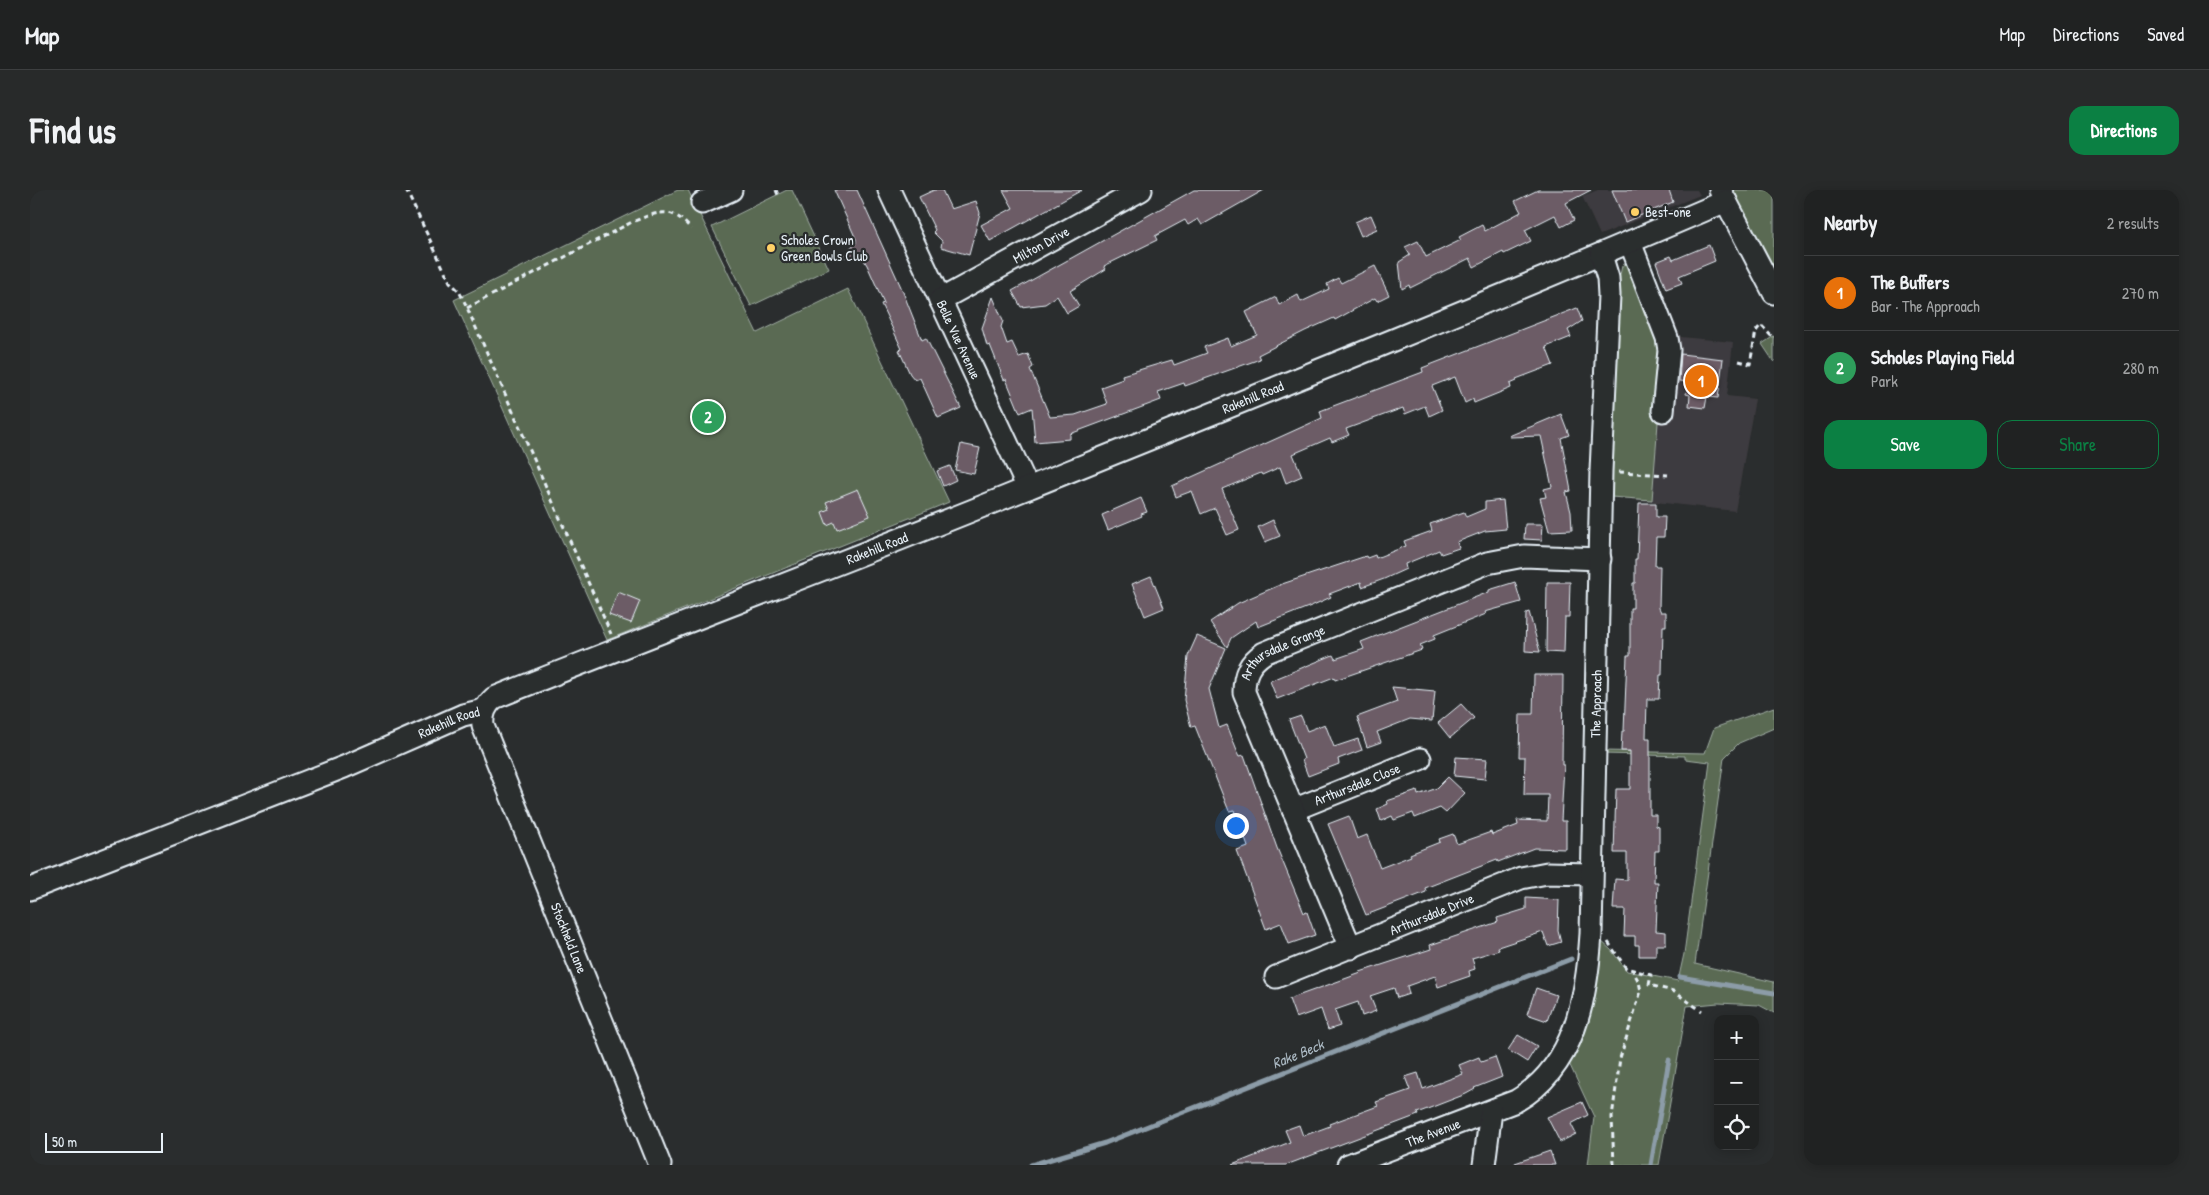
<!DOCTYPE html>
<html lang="en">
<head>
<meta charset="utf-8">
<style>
	:root { --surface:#202222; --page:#282a2a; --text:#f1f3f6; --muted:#a2a4a5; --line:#3d3f40; --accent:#0b8043 }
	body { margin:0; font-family:"Patrick Hand",sans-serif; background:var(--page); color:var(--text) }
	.controls { position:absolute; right:15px; bottom:15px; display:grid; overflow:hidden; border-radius:10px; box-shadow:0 2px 12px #0003 }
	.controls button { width:45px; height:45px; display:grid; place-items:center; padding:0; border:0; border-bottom:1px solid var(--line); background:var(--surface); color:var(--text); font:25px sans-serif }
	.scale { position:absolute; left:15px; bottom:12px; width:118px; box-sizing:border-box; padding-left:5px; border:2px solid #e8f1f8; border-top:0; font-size:14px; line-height:18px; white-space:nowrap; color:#e8f1f8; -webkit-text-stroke:4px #2a2d2e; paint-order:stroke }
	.you { position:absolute; left:1205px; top:635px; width:18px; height:18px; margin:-12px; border:4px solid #fff; border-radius:50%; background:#1a73e8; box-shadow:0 0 0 8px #1a73e833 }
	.badge { display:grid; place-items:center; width:32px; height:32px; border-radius:50%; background:var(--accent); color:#fff; font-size:16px; font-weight:700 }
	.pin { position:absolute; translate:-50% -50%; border:2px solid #fff; box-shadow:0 1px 5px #0006 }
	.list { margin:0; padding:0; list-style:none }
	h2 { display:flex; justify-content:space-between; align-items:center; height:65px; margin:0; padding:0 20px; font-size:21px }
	h2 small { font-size:16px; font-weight:400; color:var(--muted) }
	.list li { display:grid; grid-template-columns:32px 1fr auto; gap:15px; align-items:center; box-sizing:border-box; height:75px; padding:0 20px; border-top:1px solid var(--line) }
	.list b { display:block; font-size:19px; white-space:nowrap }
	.list p { margin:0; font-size:16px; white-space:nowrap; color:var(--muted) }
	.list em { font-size:16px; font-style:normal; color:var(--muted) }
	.actions { display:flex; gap:10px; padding:15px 20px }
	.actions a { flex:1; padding:11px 0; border:1px solid var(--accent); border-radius:15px; text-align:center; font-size:18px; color:var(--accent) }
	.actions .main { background:var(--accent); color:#fff }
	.icon { flex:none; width:28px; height:28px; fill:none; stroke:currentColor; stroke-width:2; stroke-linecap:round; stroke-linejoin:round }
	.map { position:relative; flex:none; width:1744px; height:975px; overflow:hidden; border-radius:15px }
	header { display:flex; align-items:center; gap:30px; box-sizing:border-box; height:70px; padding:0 25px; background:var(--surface); border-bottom:1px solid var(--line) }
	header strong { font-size:24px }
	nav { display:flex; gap:28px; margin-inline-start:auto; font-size:18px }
	.intro { display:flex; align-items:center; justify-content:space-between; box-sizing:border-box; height:120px; padding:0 30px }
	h1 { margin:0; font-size:35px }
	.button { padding:12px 22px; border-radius:15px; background:var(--accent); color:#fff; font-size:18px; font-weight:700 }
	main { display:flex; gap:30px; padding:0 30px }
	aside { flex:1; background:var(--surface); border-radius:15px; box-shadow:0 2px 12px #0003 }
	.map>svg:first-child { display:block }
</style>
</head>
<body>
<header>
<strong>Map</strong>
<nav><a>Map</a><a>Directions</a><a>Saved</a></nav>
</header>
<div class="intro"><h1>Find us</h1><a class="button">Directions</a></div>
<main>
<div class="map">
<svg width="1744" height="975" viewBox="0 0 1744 975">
	<rect width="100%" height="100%" fill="#2a2d2e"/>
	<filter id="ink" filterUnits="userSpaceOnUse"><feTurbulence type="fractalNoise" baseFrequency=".02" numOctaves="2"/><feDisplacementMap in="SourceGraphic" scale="10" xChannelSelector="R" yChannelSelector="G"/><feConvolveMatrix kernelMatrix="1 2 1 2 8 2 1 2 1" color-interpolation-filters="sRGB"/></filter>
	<g filter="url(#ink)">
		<!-- built -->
		<path fill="#3e3b3f" d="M1568,0H1667L1670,5L1570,45L1552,6Z
			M1616,64L1651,147L1703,152L1697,206L1725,209L1705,321L1581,307L1589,89L1594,73Z"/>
		<!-- green -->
		<path fill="#5a6a52" stroke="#a1aea5" d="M648,0H658L727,143L818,99L919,312L577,450L424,110Z
			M757,0H762L799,79L721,116L682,37Z
			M1692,0H1744V97Z
			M1598,71L1631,150V194L1622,310L1581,307L1582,211L1589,89L1592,76Z
			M1744,146V172L1732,154Z
			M1744,517V538L1709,553L1694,568L1665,774L1744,792V823L1729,815L1688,813L1657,816L1629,975H1558L1564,927L1538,871L1563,805L1568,785L1570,750L1581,760L1597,781L1648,791L1654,764L1680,572L1655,569V566L1573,564L1574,561L1675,563L1684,538Z"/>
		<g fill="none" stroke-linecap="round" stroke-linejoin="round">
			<!-- stream -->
			<path stroke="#8c9ca8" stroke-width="5" d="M1650,787L1744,803
				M1001,975L1075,953L1541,769
				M1621,975L1639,870"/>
		</g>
		<!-- building -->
		<path fill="#6c5c66" stroke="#e8f1f8" d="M804,0H827L871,97L892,150L896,148L931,218L908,228L890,188L885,190L880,184L869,160L872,159L851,114L854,113L837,75L832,67H813L826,53V49Z
			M904,0H912L921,19L946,11L950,23L939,65L911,57L912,51L903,42L905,40L889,7Z
			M973,0H1052L960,51L951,35L983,18Z
			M1164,0H1234L1172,35L1168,29L1158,35L1155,30L1125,46L1127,50L1074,76L1076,79L1040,101L1049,116L1037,123L1027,106L1015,114L991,117L982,101Z
			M1508,0H1561L1536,13L1544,30L1531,37L1525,25L1495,40L1501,51L1474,64L1473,62L1444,77L1440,68L1380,98L1379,95L1372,99L1369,72L1380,65L1375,57L1388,51L1396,67L1431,50L1429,47L1452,35L1455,41L1491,22L1485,11Z
			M1582,0H1639L1643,12L1595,32Z
			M1341,25L1347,39L1331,46L1325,32Z
			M1679,55L1685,71L1649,86L1652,93L1636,99L1626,72L1641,66L1643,70Z
			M1345,76L1359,105L1347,111L1345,108L1305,130L1304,128L1275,141L1228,165L1230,169L1155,196L1154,193L1128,202L1131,210L1040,244V249L1005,252L1002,218L990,223L976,189L974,190L960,155L957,156L952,138L963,107L973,131L971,137L977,154L982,152L989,167L998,164L1003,177L1000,179L1020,227L1045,225L1077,214L1071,197L1093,189L1092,185L1142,170L1144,175L1177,163L1174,157L1198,148L1201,156L1227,145L1216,122L1246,107L1249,115L1268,105L1271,112L1299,99L1297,94L1308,88L1311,93Z
			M1547,118L1552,131L1538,140L1541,147L1516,157L1523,175L1486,189L1487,191L1480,194L1481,198L1444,213L1443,209L1435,213L1425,187L1402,196L1412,220L1399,226L1395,216L1375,224L1373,218L1316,239L1319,245L1302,252L1300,248L1263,264L1272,286L1256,293L1250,277L1232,285L1231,283L1192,299L1209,340L1197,345L1185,318L1171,324L1162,301L1146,307L1142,296L1292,228L1290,221L1393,182L1392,178Z
			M1651,164L1693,169L1688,208L1677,207L1675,218L1659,216L1660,205L1656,204L1658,192L1649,191Z
			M1531,224L1539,245L1531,248L1541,301L1536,302L1541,322L1542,340L1519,341L1510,308L1516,307L1514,299L1522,297L1511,246L1480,247L1479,246Z
			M931,254L950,258L944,284L925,280Z
			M920,276L926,290L913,296L907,281Z
			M828,299L840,326L807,339L804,332L797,335L792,322L799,319L796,312Z
			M1111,308L1117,322L1111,324L1112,326L1078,340L1072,325Z
			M1473,310L1476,339L1455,341L1427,352L1429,358L1411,364L1409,360L1375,374L1376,379L1354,389L1332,397L1331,392L1299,404L1301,407L1281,416L1228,437L1226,431L1201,448L1197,457L1180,432L1208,413L1252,394L1336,366L1337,368L1345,365L1346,368L1376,356L1374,351L1402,341L1400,334L1434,322L1436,327L1455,319V312Z
			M1609,313H1626V327H1635L1634,347H1626L1625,376H1630L1629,418L1631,422H1636V436H1633L1632,485H1630L1629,509H1617L1616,548H1620V625H1626V636L1629,637V661H1625L1624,692H1628L1626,741L1636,742V755H1626V766H1609V755H1605V746H1594L1595,719H1583L1585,689L1597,690V663H1584L1586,599H1600V561H1591L1592,541H1594L1597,466H1600V418H1603V393H1605V369H1607Z
			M1243,330L1250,346L1235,352L1228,337Z
			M1495,334H1513L1512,350L1494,349Z
			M1121,386L1134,418L1115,426L1102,394Z
			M1485,392L1491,412L1455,422L1456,424L1404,445L1405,449L1390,455L1392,460L1305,490L1304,487L1247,509L1240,491L1303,465L1305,469L1334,459L1331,452L1459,402V400Z
			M1517,392H1540L1539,427H1535L1534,463L1516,462Z
			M588,402L610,411L601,433L579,425Z
			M1499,422L1510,462L1495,461L1496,423Z
			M1167,446L1196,458L1179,499L1189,538L1197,535L1207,560L1210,566L1214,565L1247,658L1274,723L1277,722L1285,745L1259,754L1251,733L1236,739L1207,661L1218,657L1205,620L1199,621L1165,536L1161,537L1154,510L1158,466Z
			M1504,485H1533L1532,575H1534L1531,631H1536V659L1504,658L1468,672L1467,670L1395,698L1396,702L1336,725L1298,634L1319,626L1327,649L1337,645L1350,678L1381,666L1380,664L1410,652L1409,649L1423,644L1427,654L1461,642L1462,645L1488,635L1487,630L1517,631L1518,605H1494L1495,567H1489L1490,524H1503Z
			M1362,497L1405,501L1402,531L1380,529L1347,542L1351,552L1337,557L1327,527L1367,512Z
			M1431,514L1444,528L1420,548L1408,533Z
			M1271,526L1277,541L1295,534L1304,557L1328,549L1332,560L1308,569L1309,574L1278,586L1272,570L1274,569L1259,530Z
			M1426,567L1457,569L1455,589L1424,586Z
			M1418,587L1435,603L1416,623L1410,618L1385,628L1383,623L1364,630L1362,626L1351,631L1347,619L1358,614L1357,611L1387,601L1388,605L1407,598Z
			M1496,708L1529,710L1528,740L1531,752L1518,756L1513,742L1468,757L1469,760L1442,768L1445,779L1439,781L1440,786L1408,797L1405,786L1377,796L1379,804L1367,808L1364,798L1340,806L1346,821L1332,826L1328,812L1305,820L1310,836L1298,840L1291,819L1266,828L1259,809L1331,783L1330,782L1401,759L1400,755L1468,732L1467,728L1496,719Z
			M1506,798L1526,805L1517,831L1497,824Z
			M1488,845L1507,856L1497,872L1478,860Z
			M1449,867L1451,872L1465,867L1472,887L1444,898L1445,899L1436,904L1387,923L1388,925L1256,975H1202L1260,952L1255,940L1269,935L1273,946L1300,936L1299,934L1348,916L1346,912L1380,900L1375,887L1388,883L1393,899L1433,884L1429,875Z
			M1552,912L1558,925L1541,934L1546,944L1530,952L1517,927Z
			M1520,961L1525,975H1485V973Z"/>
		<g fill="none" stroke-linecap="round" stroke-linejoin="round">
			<!-- minor casing -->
			<g stroke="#e8f1f8" stroke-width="25">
				<g id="minor">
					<path id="s1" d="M859,0L998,298"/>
					<path d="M1690,0L1744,103"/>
					<path d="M672,13L701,0"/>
					<path d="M1600,52L1637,148L1639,160L1633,221"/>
					<path id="s2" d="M910,110L1111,0"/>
					<path id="s3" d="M1263,620L1390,569"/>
					<path id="s4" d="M0,699L314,577L433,525L454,520"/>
					<path id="s5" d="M1321,758L1214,502C1214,484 1219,473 1234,463L1457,373L1494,366L1570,369"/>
					<path id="s6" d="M1246,787L1491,688L1517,683L1560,684"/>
					<path id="s7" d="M630,975L453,536C452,524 455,516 464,508C642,437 821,370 998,298C1231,204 1465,110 1696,11"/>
					<path id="s8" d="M1318,975L1486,911C1545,877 1557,807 1561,744L1571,281L1579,105L1578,88L1571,65"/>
					<path d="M1454,975L1461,921"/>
				</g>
			</g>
			<!-- path -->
			<path stroke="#e8f1f8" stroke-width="3" stroke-dasharray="5 4" stroke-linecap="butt" d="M376,0L420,92L429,101L435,113L581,444
				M746,0L748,5
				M437,118L602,32C628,22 641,15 661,39
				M1709,171L1720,174L1726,141L1731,135L1744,149
				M1589,282L1638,285
				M1578,752L1596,778L1621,785L1619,795L1643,801L1672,821
				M1584,975L1582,927L1590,868L1611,801L1609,792L1603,781"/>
			<!-- minor -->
			<use href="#minor" stroke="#2a2d2e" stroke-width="21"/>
		</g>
	</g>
	<!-- markers -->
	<g fill="#ffd166" stroke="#2a2d2e" stroke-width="2">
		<circle cx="1605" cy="22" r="5"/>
		<circle cx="741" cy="58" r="5"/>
	</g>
	<g text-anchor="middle" stroke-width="4.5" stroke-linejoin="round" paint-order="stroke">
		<!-- poi labels -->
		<g font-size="14" fill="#e8f1f8" stroke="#2a2d2e" text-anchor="start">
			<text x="1615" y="27">Best-one</text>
			<text x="751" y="55">Scholes Crown<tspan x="751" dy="16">Green Bowls Club</tspan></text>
		</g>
		<!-- street labels -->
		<g font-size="14" fill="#e8f1f8" stroke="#2a2d2e">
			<text dy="5" stroke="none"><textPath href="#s2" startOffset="115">Milton Drive</textPath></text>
			<text dy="5" stroke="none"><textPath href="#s1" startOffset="165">Belle Vue Avenue</textPath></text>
			<text dy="5" stroke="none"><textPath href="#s7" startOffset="1321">Rakehill Road</textPath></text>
			<text dy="5" stroke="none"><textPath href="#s7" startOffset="916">Rakehill Road</textPath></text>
			<text dy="5" stroke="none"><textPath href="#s5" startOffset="339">Arthursdale Grange</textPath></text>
			<text dy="5" stroke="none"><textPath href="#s8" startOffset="601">The Approach</textPath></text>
			<text dy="5" stroke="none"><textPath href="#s4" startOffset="451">Rakehill Road</textPath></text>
			<text dy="5" stroke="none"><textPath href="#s3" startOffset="69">Arthursdale Close</textPath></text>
			<text dy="5" stroke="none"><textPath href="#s6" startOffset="168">Arthursdale Drive</textPath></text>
			<text transform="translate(539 748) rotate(68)" y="5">Stockheld Lane</text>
			<text dy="5" stroke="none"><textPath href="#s8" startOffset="91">The Avenue</textPath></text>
		</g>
		<!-- water labels -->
		<g font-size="15" font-style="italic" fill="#abb9c3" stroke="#2a2d2e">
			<text transform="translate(1268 864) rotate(-22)" y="5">Rake Beck</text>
		</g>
	</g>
</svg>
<div class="controls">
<button>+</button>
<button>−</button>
<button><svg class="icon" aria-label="locate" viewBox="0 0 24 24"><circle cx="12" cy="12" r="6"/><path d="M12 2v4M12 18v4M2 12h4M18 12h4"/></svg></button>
</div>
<div class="scale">50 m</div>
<div class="you"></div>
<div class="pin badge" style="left:1671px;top:191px;background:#e8710a">1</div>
<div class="pin badge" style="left:678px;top:227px;background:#2e9e5b">2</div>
</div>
<aside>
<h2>Nearby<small>2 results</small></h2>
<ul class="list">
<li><span class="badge" style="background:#e8710a">1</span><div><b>The Buffers</b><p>Bar · The Approach</p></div><em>270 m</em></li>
<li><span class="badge" style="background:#2e9e5b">2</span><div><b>Scholes Playing Field</b><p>Park</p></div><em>280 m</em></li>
</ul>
<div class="actions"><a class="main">Save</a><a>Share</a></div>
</aside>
</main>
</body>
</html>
